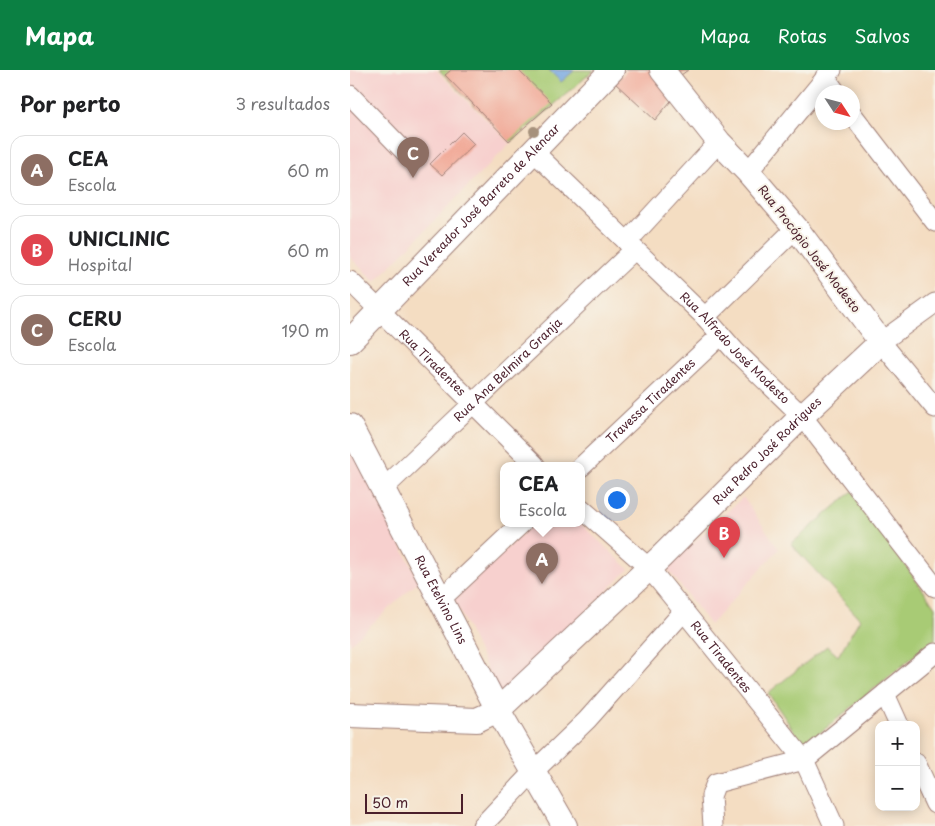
<!DOCTYPE html>
<html lang="pt">
<head>
<meta charset="utf-8">
<style>
	:root { --surface:#fff; --page:#f2f2f2; --text:#202124; --muted:#757577; --line:#e0e0e0; --accent:#0b8043 }
	body { margin:0; font-family:"Playpen Sans",sans-serif; background:var(--page); color:var(--text) }
	.controls { position:absolute; right:15px; bottom:15px; display:grid; overflow:hidden; border-radius:10px; box-shadow:0 2px 12px #0003 }
	.controls button { width:45px; height:45px; display:grid; place-items:center; padding:0; border:0; border-bottom:1px solid var(--line); background:var(--surface); color:var(--text); font:25px sans-serif }
	.compass { position:absolute; left:465px; top:15px; width:45px; height:45px; border-radius:50%; background:var(--surface); box-shadow:0 2px 12px #0003; rotate:126deg }
	.scale { position:absolute; left:15px; bottom:12px; width:98px; box-sizing:border-box; padding-left:5px; border:2px solid #4a1f2b; border-top:0; font-size:14px; line-height:18px; white-space:nowrap; color:#4a1f2b; -webkit-text-stroke:4px #f7f3e8; paint-order:stroke }
	.you { position:absolute; left:266px; top:429px; width:18px; height:18px; margin:-12px; border:4px solid #fff; border-radius:50%; background:#1a73e8; box-shadow:0 0 0 8px #1a73e833 }
	.badge { display:grid; place-items:center; width:32px; height:32px; border-radius:50%; background:var(--accent); color:#fff; font-size:16px; font-weight:700 }
	.pin { position:absolute; translate:-50% -41px; filter:drop-shadow(0 1px 2px #0008) }
	.pin::after { content:''; position:absolute; top:26px; width:18px; height:15px; background:inherit; clip-path:polygon(0 0,100% 0,50% 100%) }
	.popup { position:absolute; left:150px; top:392px; width:85px; height:65px; box-sizing:border-box; display:grid; place-content:center; border-radius:10px; background:var(--surface); filter:drop-shadow(0 1px 4px #0005); font-size:16px; white-space:nowrap; color:var(--muted) }
	.popup b { font-size:19px; color:var(--text) }
	.popup::after { content:''; position:absolute; left:50%; top:100%; margin-left:-10px; border:10px solid transparent; border-top-color:var(--surface) }
	.list { margin:0; padding:0; list-style:none }
	h2 { display:flex; justify-content:space-between; align-items:center; height:65px; margin:0; padding:0 20px; font-size:21px }
	h2 small { font-size:16px; font-weight:400; color:var(--muted) }
	.list li { display:grid; grid-template-columns:32px 1fr auto; gap:15px; align-items:center; box-sizing:border-box; height:70px; margin:0 10px 10px; padding:0 10px; border:1px solid var(--line); border-radius:15px }
	.list b { display:block; font-size:19px; white-space:nowrap }
	.list p { margin:0; font-size:16px; white-space:nowrap; color:var(--muted) }
	.list em { font-size:16px; font-style:normal; color:var(--muted) }
	.map { position:relative; flex:none; width:585px; height:756px; overflow:hidden }
	header { display:flex; align-items:center; gap:30px; box-sizing:border-box; height:70px; padding:0 25px; background:var(--accent); color:#fff }
	header strong { font-size:24px }
	nav { display:flex; gap:28px; margin-inline-start:auto; font-size:18px }
	main { display:flex }
	aside { flex:1; background:var(--surface) }
	.map>svg:first-child { display:block }
</style>
</head>
<body>
<header>
<strong>Mapa</strong>
<nav><a>Mapa</a><a>Rotas</a><a>Salvos</a></nav>
</header>
<main>
<aside>
<h2>Por perto<small>3 resultados</small></h2>
<ul class="list">
<li><span class="badge" style="background:#8d6e63">A</span><div><b>CEA</b><p>Escola</p></div><em>60 m</em></li>
<li><span class="badge" style="background:#e0444e">B</span><div><b>UNICLINIC</b><p>Hospital</p></div><em>60 m</em></li>
<li><span class="badge" style="background:#8d6e63">C</span><div><b>CERU</b><p>Escola</p></div><em>190 m</em></li>
</ul>
</aside>
<div class="map">
<svg width="585" height="756" viewBox="0 0 585 756">
	<rect width="100%" height="100%" fill="#f7f3e8"/>
	<filter id="ink" filterUnits="userSpaceOnUse"><feTurbulence type="fractalNoise" baseFrequency=".02" numOctaves="2"/><feDisplacementMap in="SourceGraphic" scale="10" xChannelSelector="R" yChannelSelector="G"/><feConvolveMatrix kernelMatrix="1 2 1 2 8 2 1 2 1" color-interpolation-filters="sRGB"/></filter>
	<filter id="wash" filterUnits="userSpaceOnUse"><feTurbulence type="fractalNoise" baseFrequency=".0096" numOctaves="4" result="noise"/><feDisplacementMap in="SourceGraphic" scale="20" xChannelSelector="R" yChannelSelector="G"/><feGaussianBlur stdDeviation="1.12" result="paint"/><feColorMatrix in="noise" values="0 0 0 0 0 0 0 0 0 0 0 0 0 0 0 0 0 1.4 0 .05"/><feComposite in="paint" operator="in"/></filter>
	<g filter="url(#wash)">
		<rect width="100%" height="100%" fill="#f4ddc2"/>
		<!-- built -->
		<path fill="#f7d0ce" d="M0,0H86L160,73L25,212L0,187Z
			M0,373L69,511L0,574Z
			M393,427L429,479L360,555L317,498Z
			M184,453H230L279,499L150,627L104,529Z"/>
		<!-- green -->
		<path fill="#a8cb74" stroke="#797550" d="M89,0H244L161,72Z
			M503,421L585,537V569L454,676L418,623L477,576L488,586L510,549L441,474Z"/>
		<!-- water -->
		<path fill="#76a7e1" stroke="#606386" d="M199,0H225L211,12Z"/>
		<g id="blocks">
			<!-- building -->
			<path fill="#f1a896" d="M101,0H168L202,33L159,71L95,5Z
				M277,0H308L326,25L305,50L265,13Z
				M325,0H338L331,5Z
				M112,62L124,74L92,105L80,94Z"/>
		</g>
	</g>
	<g filter="url(#ink)">
		<use href="#blocks" fill-opacity="0" stroke="#9f7e76" stroke-width="1"/>
		<g fill="none" stroke-linecap="round" stroke-linejoin="round">
			<!-- minor casing -->
			<g stroke="#9f7e76" stroke-width="21">
				<g id="minor">
					<path d="M475,7L486,22"/>
					<path d="M0,25L58,85"/>
					<path d="M502,44L585,152"/>
					<path id="s1" d="M183,81L355,247L385,281L452,346L585,517"/>
					<path d="M398,102L482,0"/>
					<path d="M277,172L369,72"/>
					<path id="s2" d="M0,211L185,395"/>
					<path d="M585,233L531,272L585,338"/>
					<path d="M355,247L446,158"/>
					<path id="s3" d="M231,397L371,265"/>
					<path id="s4" d="M32,420L284,180"/>
					<path id="s5" d="M231,438L299,498L454,690L484,756"/>
					<path d="M91,529L172,453"/>
					<path d="M535,624L549,655"/>
					<path d="M566,693L585,734"/>
					<path d="M132,756L183,702L237,650L334,541"/>
					<path d="M363,756L361,726L366,713L454,690L585,583"/>
				</g>
			</g>
			<!-- major casing -->
			<g stroke="#9f7e76" stroke-width="26">
				<g id="major">
					<path id="s6" d="M0,271L262,0"/>
					<path id="s7" d="M0,356L148,640L215,756"/>
					<path id="s8" d="M0,645L127,650L148,640L311,487L452,346L531,272L446,158L398,102L369,72L312,0"/>
				</g>
			</g>
			<!-- minor -->
			<use href="#minor" stroke="#fff" stroke-width="19"/>
			<!-- major -->
			<use href="#major" stroke="#fff" stroke-width="24"/>
		</g>
		<!-- trees -->
		<circle fill="#a6917b" cx="184" cy="61" r="5"/>
	</g>
	<g text-anchor="middle" stroke-width="4" stroke-linejoin="round" paint-order="stroke">
		<!-- street labels -->
		<g font-size="12" fill="#4a1f2b" stroke="#f7f3e8">
			<text dy="4" stroke="none"><textPath href="#s6" startOffset="189">Rua Vereador José Barreto de Alencar</textPath></text>
			<text transform="translate(459 179) rotate(52)" y="4">Rua Procópio José Modesto</text>
			<text dy="4" stroke="none"><textPath href="#s1" startOffset="282">Rua Alfredo José Modesto</textPath></text>
			<text dy="4" stroke="none"><textPath href="#s2" startOffset="116">Rua Tiradentes</textPath></text>
			<text dy="4" stroke="none"><textPath href="#s4" startOffset="174">Rua Ana Belmira Granja</textPath></text>
			<text dy="4" stroke="none"><textPath href="#s3" startOffset="96">Travessa Tiradentes</textPath></text>
			<text dy="4" stroke="none"><textPath href="#s8" startOffset="524">Rua Pedro José Rodrigues</textPath></text>
			<text dy="4" stroke="none"><textPath href="#s7" startOffset="196">Rua Etelvino Lins</textPath></text>
			<text dy="4" stroke="none"><textPath href="#s5" startOffset="205">Rua Tiradentes</textPath></text>
		</g>
	</g>
</svg>
<div class="controls">
<button>+</button>
<button>−</button>
</div>
<svg class="compass" viewBox="-18 -18 36 36"><path d="M0-13l5 13h-10z" fill="#e53935"/><path d="M0 13l5-13h-10z" fill="#757577"/></svg>
<div class="scale">50 m</div>
<div class="you"></div>
<div class="pin badge" style="left:192px;top:514px;background:#8d6e63">A</div>
<div class="popup"><b>CEA</b>Escola</div>
<div class="pin badge" style="left:374px;top:488px;background:#e0444e">B</div>
<div class="pin badge" style="left:63px;top:108px;background:#8d6e63">C</div>
</div>
</main>
</body>
</html>
